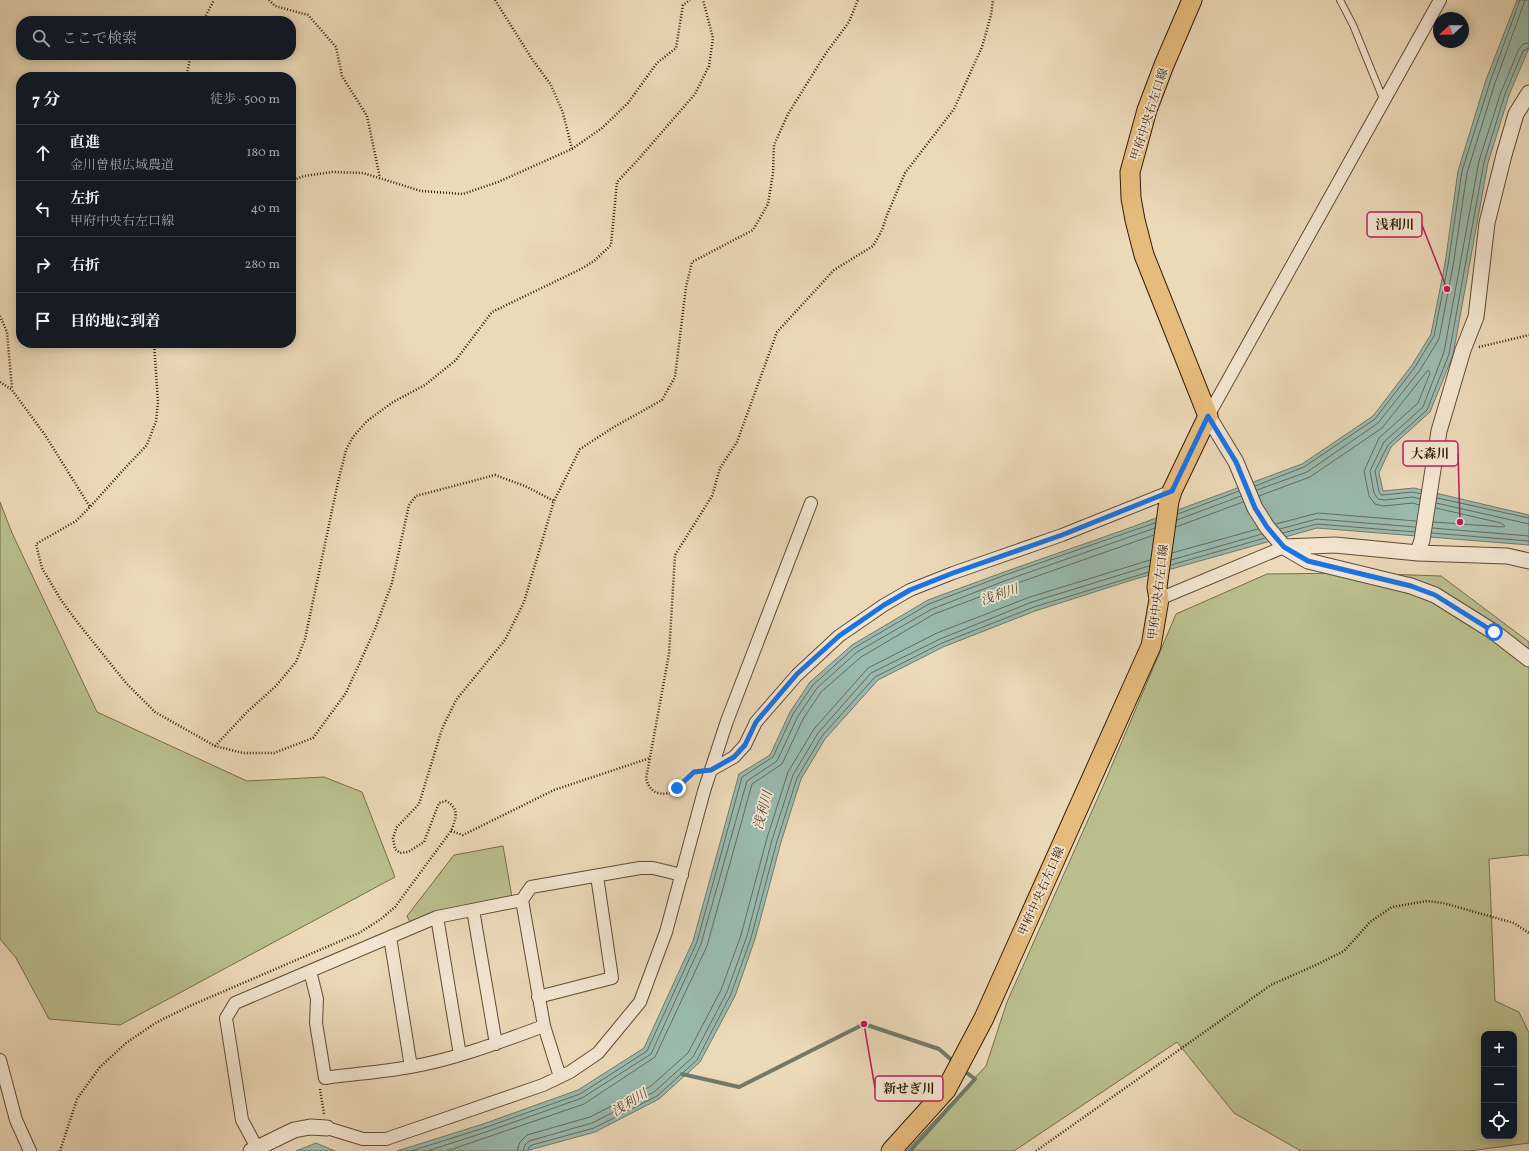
<!DOCTYPE html>
<html lang="ja">
<head>
<meta charset="utf-8">
<style>
	:root { --surface:#171b24; --page:#242831; --text:#f1f3f6; --muted:#9ea1a6; --line:#363941 }
	body { margin:0; font-family:Vollkorn,"Noto Serif JP",serif; background:var(--page); color:var(--text) }
	.controls { position:absolute; right:12px; bottom:12px; display:grid; overflow:hidden; border-radius:8px; box-shadow:0 2px 10px #0003 }
	.controls button { width:36px; height:36px; display:grid; place-items:center; padding:0; border:0; border-bottom:1px solid var(--line); background:var(--surface); color:var(--text); font:20px sans-serif }
	.compass { position:absolute; left:1433px; top:12px; width:36px; height:36px; border-radius:50%; background:var(--surface); box-shadow:0 2px 10px #0003; rotate:249deg }
	.stop { position:absolute; width:12px; height:12px; margin:-9px; border:3px solid #1a73e8; border-radius:50%; background:#fff }
	.stop.end { background:#1a73e8; border-color:#fff; box-shadow:0 1px 4px #0008 }
	.list { margin:0; padding:0; list-style:none }
	h2 { display:flex; justify-content:space-between; align-items:center; height:52px; margin:0; padding:0 16px; font-size:17px }
	h2 small { font-size:13px; font-weight:400; color:var(--muted) }
	.list li { display:grid; grid-template-columns:26px 1fr auto; gap:12px; align-items:center; box-sizing:border-box; height:56px; padding:0 16px; border-top:1px solid var(--line) }
	.list b { display:block; font-size:15px; white-space:nowrap }
	.list p { margin:0; font-size:13px; white-space:nowrap; color:var(--muted) }
	.list em { font-size:13px; font-style:normal; color:var(--muted) }
	.icon { flex:none; width:22px; height:22px; fill:none; stroke:currentColor; stroke-width:2; stroke-linecap:round; stroke-linejoin:round }
	.map { position:relative; flex:none; width:1529px; height:1151px; overflow:hidden }
	.search { position:absolute; background:var(--surface); box-shadow:0 2px 10px #0003; left:16px; top:16px; width:280px; height:44px; display:flex; align-items:center; gap:10px; box-sizing:border-box; padding:0 14px; border-radius:16px; color:var(--muted); font-size:15px }
	.panel { position:absolute; background:var(--surface); box-shadow:0 2px 10px #0003; left:16px; top:72px; width:280px; height:276px; border-radius:16px }
	.map>svg:first-child { display:block }
</style>
</head>
<body>
<div class="map">
<svg width="1529" height="1151" viewBox="0 0 1529 1151">
	<rect width="100%" height="100%" fill="#ecd9b8"/>
	<filter id="stains"><feTurbulence type="fractalNoise" baseFrequency=".005" numOctaves="4"/><feColorMatrix values="0 0 0 0 .2 0 0 0 0 .09 0 0 0 0 .02 0 0 0 .5 -.17"/></filter>
	<radialGradient id="worn" r=".72"><stop offset=".6" stop-color="#630" stop-opacity="0"/><stop offset="1" stop-color="#630" stop-opacity=".3"/></radialGradient>
	<!-- green -->
	<path fill="#babf8d" stroke="#766d4b" fill-rule="evenodd" d="M0,502L12,533L97,712L247,781L324,777L362,792L395,877L120,1025L49,1019L16,958L0,939Z
		M1355,573L1441,576L1529,642V856L1526,855L1489,859L1495,1001L1519,1012L1529,1033V1143L1469,1151H1301L1234,1113L1177,1042L1014,1151H906L986,1066L1007,1002L1104,784L1176,614L1267,574ZM1484,1034H1514V1136H1484Z
		M503,846L512,897L437,912L410,922L407,916L454,855Z"/>
	<!-- water -->
	<path fill="#99baae" stroke="#707a6c" d="M1517,0H1529V48L1509,95L1488,163L1453,355L1430,412L1391,447L1379,473L1383,491L1414,488L1529,515V545L1317,528L1132,580L1035,611L943,647L878,680L825,739L801,779L781,842L755,939L735,996L700,1062L659,1099L595,1132L526,1151H397L483,1124L578,1090L644,1048L693,941L739,774L770,755L790,712L810,682L852,645L928,600L1004,572L1121,531L1302,464L1373,416L1412,365L1431,334L1445,264L1458,171L1486,80Z
		M316,1143L335,1151H296Z"/>
	<g fill="none" stroke-linecap="round" stroke-linejoin="round">
		<!-- shore -->
		<path stroke="#666a5c" stroke-width="1" d="M1255,486L1304,467L1375,419L1415,367L1434,336L1448,265L1462,171L1490,82L1520,0
			M1257,490L1307,472L1378,423L1420,370L1439,339L1453,266L1467,173L1495,83L1525,0
			M1421,494L1413,492L1381,495L1379,492L1375,471L1388,445L1427,410L1449,354L1484,162L1505,94L1523,51L1529,48
			M1259,496L1310,477L1382,428L1428,370L1430,373L1418,403L1379,438L1364,471L1369,496L1375,504L1383,506L1413,503L1419,505
			M1437,498L1529,518
			M1420,499L1413,497L1384,500L1378,499L1374,493L1370,471L1384,442L1423,407L1444,352L1479,161L1501,92L1519,49L1523,44L1529,43
			M1436,503L1529,524
			M1178,514L1239,491
			M1177,520L1241,496
			M1433,522L1503,527L1505,526L1501,523L1436,508
			M1276,524L1318,513L1416,521
			M1176,527L1243,502
			M1432,528L1529,536
			M1280,529L1317,519L1415,527
			M1283,533L1317,524L1415,532
			M1432,533L1529,541
			M1172,553L1258,529
			M1171,560L1262,534
			M1171,565L1265,538
			M411,1151L484,1128L580,1094L647,1051L697,942L742,777L773,757L793,714L813,685L854,648L929,604L1005,575L1155,523
			M427,1151L486,1132L582,1098L651,1054L701,944L747,781L777,761L798,716L817,688L857,652L932,609L1007,580L1155,528
			M447,1151L584,1104L655,1057L707,946L752,784L782,764L803,719L821,692L861,657L934,614L1009,586L1154,535
			M517,1151L520,1142L527,1135L590,1117L651,1086L688,1053L721,990L741,935L767,838L788,772L814,729L868,668L937,633L1030,597L1150,560
			M523,1151L525,1145L529,1141L592,1123L654,1092L693,1057L727,992L747,936L772,840L793,775L818,733L871,673L940,639L1032,602L1149,566
			M528,1151L529,1147L532,1145L594,1128L657,1096L697,1060L731,994L751,938L777,841L797,778L822,736L875,677L942,643L1034,607L1149,572"/>
		<!-- stream -->
		<path stroke="#707a6c" stroke-width="4" d="M682,1074L739,1087L864,1024L939,1049L955,1063
			M910,1151L975,1079L963,1070"/>
		<!-- service casing -->
		<g stroke="#614a35" stroke-width="8">
			<path id="service" d="M1340,0L1353,25L1384,101"/>
		</g>
		<!-- minor casing -->
		<g stroke="#614a35" stroke-width="14">
			<path id="minor" d="M1208,416L1440,0
				M1159,599L1284,547
				M711,770L734,757L745,745L756,722L797,675L839,636L884,605L910,590L953,573L1062,535L1172,491
				M473,910L496,1044
				M437,917L460,1055
				M390,937L411,1067
				M310,971L317,999L316,1023L325,1078C353,1074 382,1072 410,1067C456,1059 500,1042 544,1026
				M538,997L612,978L597,876
				M0,1060L16,1120L30,1151
				M560,1077L544,1026L522,900L531,887L640,868H653L682,875
				M327,1128L363,1139H386L543,1085L570,1072L598,1053L640,1002L666,932L704,791L727,721L811,503
				M257,1148L242,1120L226,1018L235,1003L437,917L522,900"/>
		</g>
		<!-- tertiary casing -->
		<g stroke="#614a35" stroke-width="17">
			<path id="tertiary" d="M1208,416L1236,462L1255,508L1267,527L1284,547L1308,561L1411,586L1435,595L1494,632L1529,659
				M1284,547L1335,545L1418,553L1507,556L1529,561
				M1418,553L1422,540L1439,431L1463,350L1476,317L1487,223L1504,155L1516,114L1529,93
				M251,1151L294,1130L310,1127L327,1128"/>
		</g>
		<!-- primary casing -->
		<g stroke="#331b09" stroke-width="21">
			<path id="primary" d="M891,1151L946,1090L984,1018L1151,646L1159,599L1157,587L1169,501L1172,491L1208,416L1144,255L1135,220L1131,198L1130,172L1147,110L1164,65L1192,0"/>
		</g>
		<!-- path -->
		<path stroke="#331b09" stroke-width="2.5" stroke-dasharray="1 2" stroke-linecap="butt" d="M269,0L275,6L308,15L336,47L342,76L367,116L380,178
			M495,0L532,59L551,85L563,113L572,149
			M203,21L214,0
			M186,77L191,55
			M291,181L304,176L332,172L363,173L421,191L463,194L498,182L572,149L602,128L628,103L657,63L676,48L683,5L690,0
			M0,316L7,332L12,389
			M154,343L158,402L156,421L147,445L125,468L90,507L76,521L36,544L42,568L61,600L78,623L126,683L155,712L215,746L243,753H274L313,738L346,693L375,629L392,583L409,505L416,496L495,475L525,486L554,501
			M1479,347L1529,335
			M0,382L12,390L45,435L90,507
			M215,746L247,712L275,687L296,662L305,639L338,482L346,450L353,437L367,421L393,402L425,385L456,360L492,312L581,269L594,261L611,245L617,182L636,162L695,94L709,66L713,38L703,0
			M699,772C683,773 679,798 658,793C651,791 648,785 646,779L669,654L675,555L712,496L720,468L737,442L777,332L834,270L873,246L882,230L887,215L905,173L954,109L982,47L991,15L993,0
			M451,831L463,835L554,790L650,758
			M320,1089L324,1114
			M60,1151L77,1099L100,1067L126,1043L157,1022L192,1005L359,933L381,919L395,907L451,831C456,818 460,809 446,801L439,803L424,842L408,852L400,853L395,849L393,838L397,827L419,804L442,729L456,700L505,640L524,602L554,501L580,449L614,427L662,400L675,377L686,287L692,262L753,230L768,204L773,173L774,145L788,114L826,53L849,22L858,0
			M1036,1151L1271,985L1316,965L1344,951L1370,922L1392,907L1427,901L1443,903L1514,923L1529,933"/>
		<!-- service -->
		<use href="#service" stroke="#f3e6d1" stroke-width="6"/>
		<!-- minor -->
		<use href="#minor" stroke="#f3e6d1" stroke-width="12"/>
		<!-- tertiary -->
		<use href="#tertiary" stroke="#f3e6d1" stroke-width="15"/>
		<!-- primary -->
		<use href="#primary" stroke="#e6bc7c" stroke-width="19"/>
	</g>
	<g fill="none" stroke-linecap="round" stroke-linejoin="round">
		<!-- route -->
		<path stroke="#1a73e8" stroke-width="5" d="M677,788L694,772L711,770L734,757L745,745L756,722L797,674L839,636L884,605L910,590L953,573L1062,535L1172,491L1208,416L1236,462L1255,508L1267,527L1284,547L1308,561L1411,586L1435,595L1494,632"/>
	</g>
	<g text-anchor="middle" stroke-width="3.5" stroke-linejoin="round" paint-order="stroke">
		<!-- street labels -->
		<g font-size="12" fill="#331b09" stroke="#f3e6d1">
			<text transform="translate(1149 114) rotate(-72)" y="4">甲府中央右左口線</text>
			<text transform="translate(1158 592) rotate(-83)" y="4">甲府中央右左口線</text>
			<text transform="translate(1041 891) rotate(-66)" y="4">甲府中央右左口線</text>
		</g>
		<!-- water labels -->
		<g font-size="13" font-style="italic" fill="#524b3b" stroke="#f3e6d1">
			<text transform="translate(999 594) rotate(-19)" y="5">浅利川</text>
			<text transform="translate(762 810) rotate(-75)" y="5">浅利川</text>
			<text transform="translate(629 1102) rotate(-32)" y="5">浅利川</text>
		</g>
	</g>
	<!-- callouts -->
	<path fill="none" stroke="#c2185b" stroke-width="1.5" d="M1447 289L1422 225M1460 522L1458 454M864 1024L875 1088"/>
	<g fill="#c2185b" stroke="#f3e6d1" stroke-width="1.5">
		<circle cx="1447" cy="289" r="4"/>
		<circle cx="1460" cy="522" r="4"/>
		<circle cx="864" cy="1024" r="4"/>
	</g>
	<g fill="#f3e6d1" stroke="#c2185b" stroke-width="1.5">
		<rect x="1367" y="212" width="55" height="25" rx="4"/>
		<rect x="1403" y="441" width="55" height="25" rx="4"/>
		<rect x="875" y="1076" width="68" height="25" rx="4"/>
	</g>
	<g font-size="13" text-anchor="middle" font-weight="bold" fill="#331b09">
		<text x="1395" y="229">浅利川</text>
		<text x="1430" y="458">大森川</text>
		<text x="909" y="1093">新せぎ川</text>
	</g>
	<rect width="100%" height="100%" filter="url(#stains)"/>
	<rect width="100%" height="100%" fill="url(#worn)"/>
</svg>
<div class="controls">
<button>+</button>
<button>−</button>
<button><svg class="icon" aria-label="locate" viewBox="0 0 24 24"><circle cx="12" cy="12" r="6"/><path d="M12 2v4M12 18v4M2 12h4M18 12h4"/></svg></button>
</div>
<svg class="compass" viewBox="-18 -18 36 36"><path d="M0-13l5 13h-10z" fill="#e53935"/><path d="M0 13l5-13h-10z" fill="#9ea1a6"/></svg>
<div class="stop" style="left:1494px;top:632px"></div>
<div class="stop end" style="left:677px;top:788px"></div>
<div class="search"><svg class="icon" aria-label="search" viewBox="0 0 24 24"><circle cx="10" cy="10" r="6"/><path d="M15 15l6 6"/></svg>ここで検索</div>
<section class="panel">
<h2>7 分<small>徒歩 · 500 m</small></h2>
<ul class="list">
<li><svg class="icon" aria-label="ahead" viewBox="0 0 24 24"><path d="M12 20V5M6 11l6-6 6 6"/></svg><div><b>直進</b><p>金川曽根広域農道</p></div><em>180 m</em></li>
<li><svg class="icon" aria-label="left" viewBox="0 0 24 24"><path d="M17 20v-9H6M10 6l-5 5 5 5"/></svg><div><b>左折</b><p>甲府中央右左口線</p></div><em>40 m</em></li>
<li><svg class="icon" aria-label="right" viewBox="0 0 24 24"><path d="M7 20v-9h11M14 6l5 5-5 5"/></svg><div><b>右折</b></div><em>280 m</em></li>
<li><svg class="icon" aria-label="arrive" viewBox="0 0 24 24"><path d="M6 21V4h12l-3 4 3 4H6"/></svg><div><b>目的地に到着</b></div></li>
</ul>
</section>
</div>
</body>
</html>
